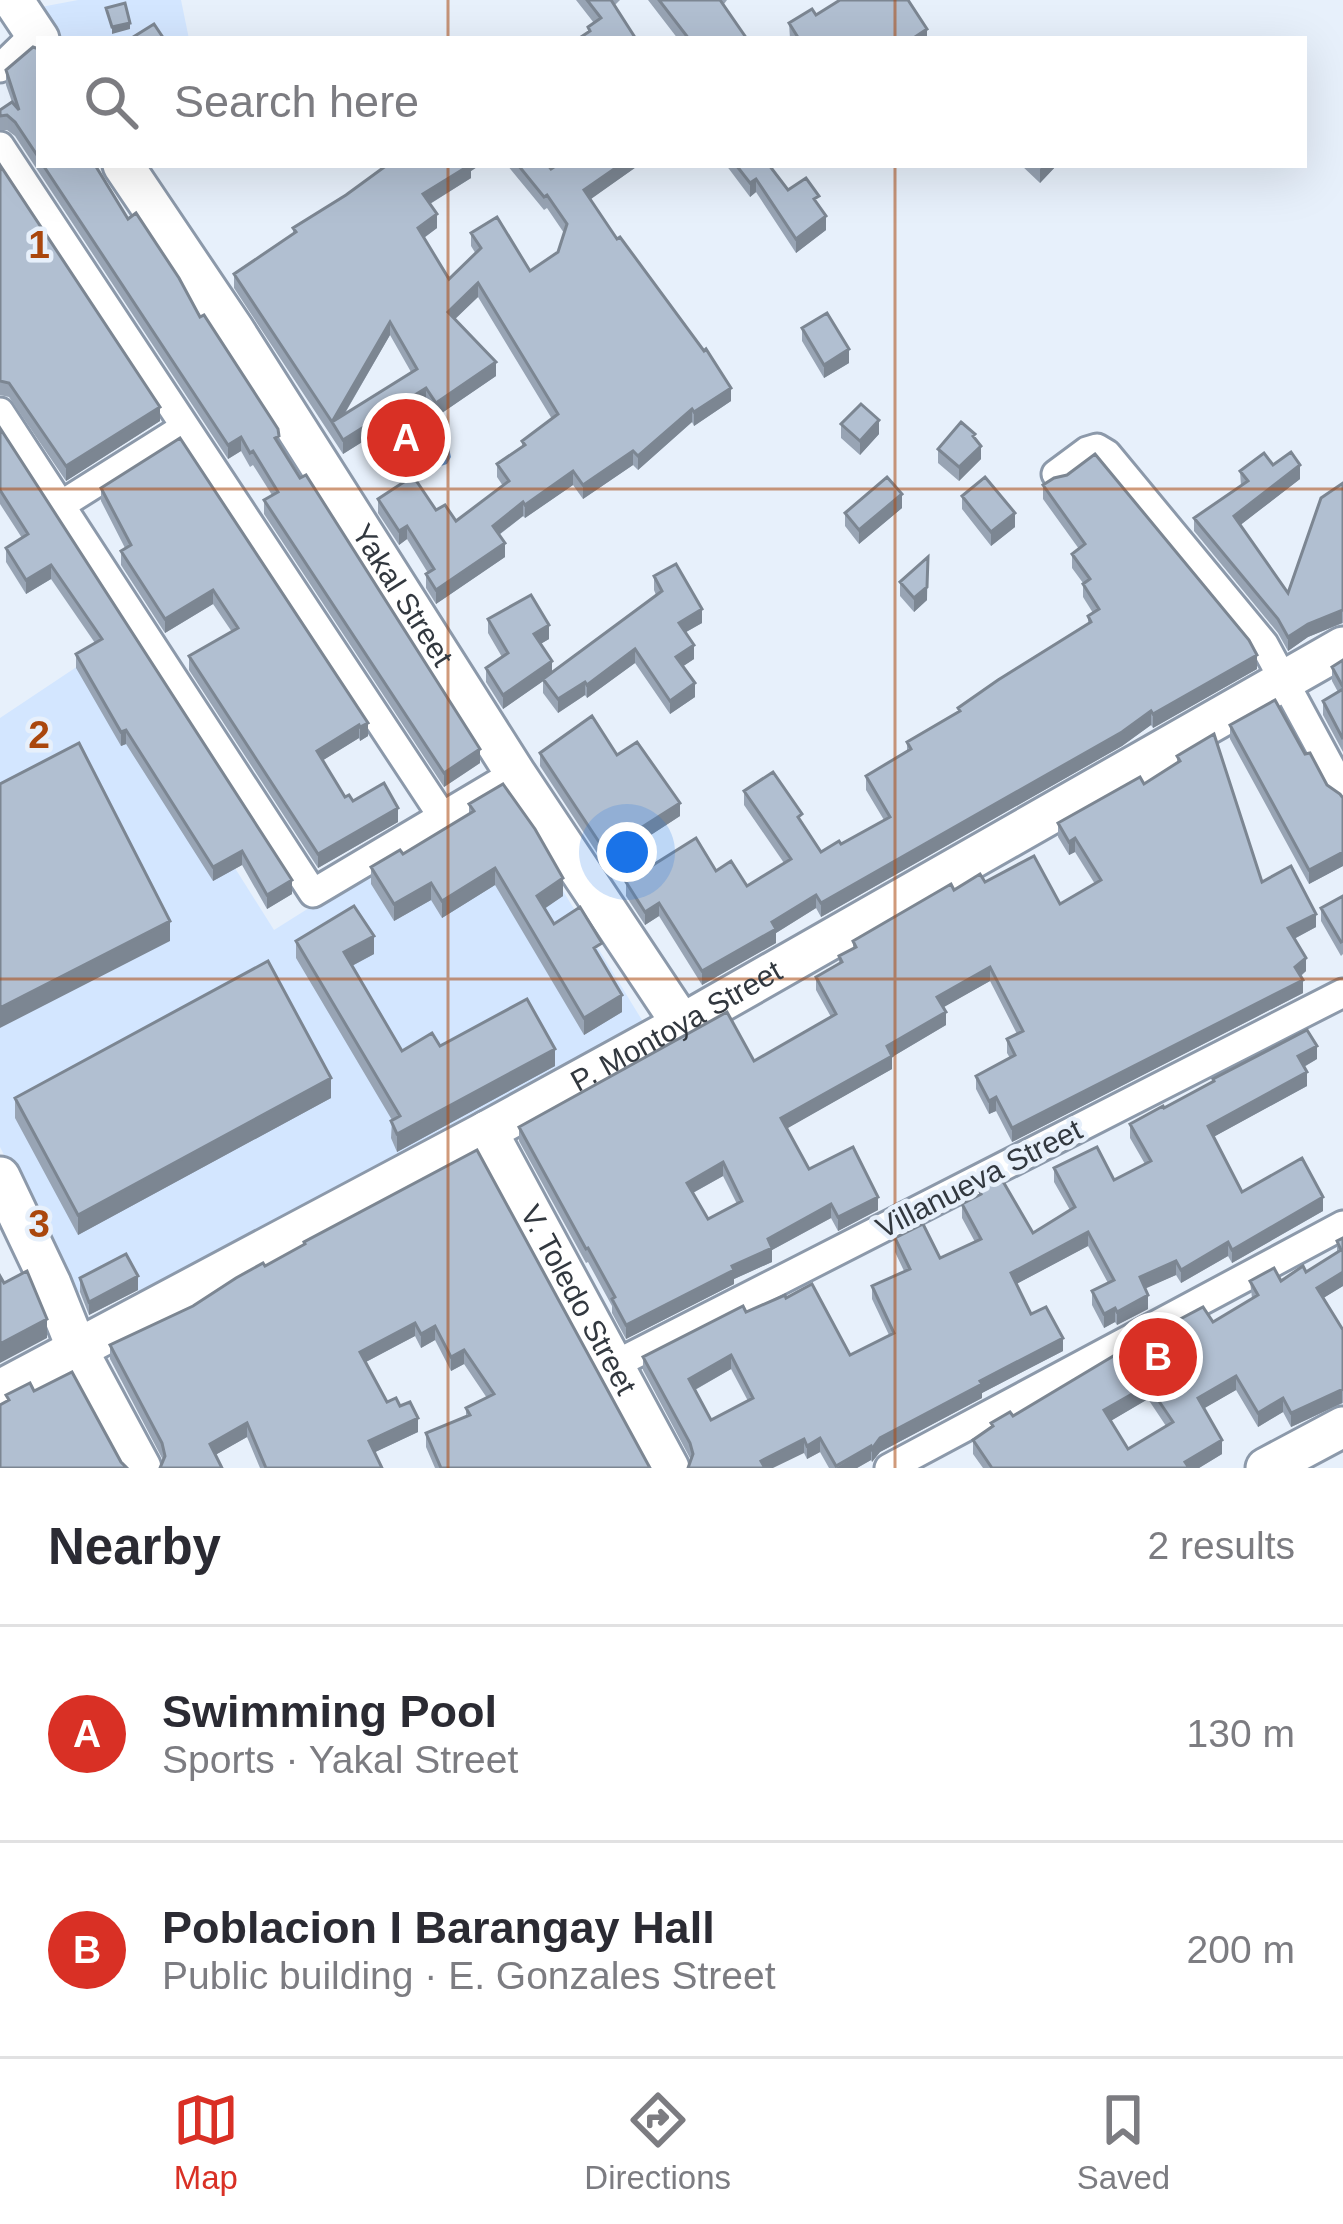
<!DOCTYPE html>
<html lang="en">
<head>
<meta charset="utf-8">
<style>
	:root { --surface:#fff; --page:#f7f7f7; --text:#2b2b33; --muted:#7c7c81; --line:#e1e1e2; --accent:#d93025 }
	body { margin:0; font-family:Helvetica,sans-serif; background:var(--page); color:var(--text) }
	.you { position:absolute; left:627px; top:852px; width:42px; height:42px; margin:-30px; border:9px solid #fff; border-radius:50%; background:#1a73e8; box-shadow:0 0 0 18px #1a73e833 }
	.badge { display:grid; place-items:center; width:78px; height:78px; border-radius:50%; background:var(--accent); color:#fff; font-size:39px; font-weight:700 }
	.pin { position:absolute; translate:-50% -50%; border:6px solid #fff; box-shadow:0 3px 12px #0006 }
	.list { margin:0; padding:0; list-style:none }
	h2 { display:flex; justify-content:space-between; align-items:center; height:156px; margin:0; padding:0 48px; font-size:51px }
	h2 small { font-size:39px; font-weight:400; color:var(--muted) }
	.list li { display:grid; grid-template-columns:78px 1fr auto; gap:36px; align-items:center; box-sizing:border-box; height:216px; padding:0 48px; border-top:3px solid var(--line) }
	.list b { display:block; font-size:45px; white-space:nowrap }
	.list p { margin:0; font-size:39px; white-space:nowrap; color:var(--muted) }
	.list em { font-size:39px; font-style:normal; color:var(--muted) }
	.icon { flex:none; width:66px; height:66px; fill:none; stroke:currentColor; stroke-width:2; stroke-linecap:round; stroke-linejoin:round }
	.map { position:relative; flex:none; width:1343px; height:1468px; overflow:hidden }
	.search { position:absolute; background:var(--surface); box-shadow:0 12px 48px #0002; left:36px; right:36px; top:36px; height:132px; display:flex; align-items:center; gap:30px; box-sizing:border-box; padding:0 42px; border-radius:0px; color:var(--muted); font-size:45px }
	.sheet { height:588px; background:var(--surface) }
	nav { display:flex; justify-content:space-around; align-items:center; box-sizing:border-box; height:168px; border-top:3px solid var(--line); background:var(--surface); font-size:33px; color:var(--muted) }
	nav a { display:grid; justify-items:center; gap:6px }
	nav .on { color:var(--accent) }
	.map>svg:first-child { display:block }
</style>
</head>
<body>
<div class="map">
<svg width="1343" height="1468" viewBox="0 0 1343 1468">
	<rect width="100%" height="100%" fill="#e7f0fb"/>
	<!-- built -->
	<path fill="#d3e6ff" d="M78,0H181L189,39H62L41,7Z
		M99,652L274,930L500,788L645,1025L139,1293L126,1268L74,1295L0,1147V718Z"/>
	<!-- water -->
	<path fill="#6c97cd" d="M417,420L432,434L429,443L442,441L449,448L451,457L447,464L435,468L423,460L425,446L412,447L396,458H390L378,446C383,429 400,421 417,420Z"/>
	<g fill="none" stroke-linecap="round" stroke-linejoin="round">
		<!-- street casing -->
		<g stroke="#8c99aa" stroke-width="33">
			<path id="street" d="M0,68L35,34
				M0,146L442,816
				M0,412L313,893L515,773
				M1056,474L1087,451L1097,448L1107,454L1264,644L1343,790
				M61,505L185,427
				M614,1365L1343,993
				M889,1468L1343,1225"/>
		</g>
		<!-- secondary casing -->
		<g stroke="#8c99aa" stroke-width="45">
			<g id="secondary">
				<path d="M13,0L39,39"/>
				<path id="s1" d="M123,165L234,330L515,773L682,1024"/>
				<path id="s2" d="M487,1131L669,1468"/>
				<path d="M0,1177L51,1284L77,1349L141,1468"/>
				<path id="s3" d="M0,1390L487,1131L682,1024L1343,647"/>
				<path d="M1266,1468L1343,1427"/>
			</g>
		</g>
		<!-- street -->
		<use href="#street" stroke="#fff" stroke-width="27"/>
		<!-- secondary -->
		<use href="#secondary" stroke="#fff" stroke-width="39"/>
	</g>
	<!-- wall -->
	<path fill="#98a4b4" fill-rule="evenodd" d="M576,0H620L588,32V27L594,23Z
		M648,0H727L724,4L747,39H678Z
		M816,15L927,39H790L789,23Z
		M39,49V165H95L128,219L200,317L480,763L444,787L264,514V500L272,495L253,465L250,467L241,451L228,459L15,136L7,130H0V110L12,102L6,85V70Z
		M0,165L160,421L66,481L9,397L0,395Z
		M387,165H480L471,171V178L430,204L437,228L424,238L449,279L476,254L471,246V233L530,271L558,252L564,233L547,208L544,210L507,165H548L551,169L639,165L590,199L731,401L694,426L692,422L638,470L633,465L583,499L573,485L525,518L523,516L499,535L505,557L436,604L426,588V574L428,573L407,539L399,545L378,513V499L436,510L456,521L503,486L497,477V464L522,446V441L552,419L478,297L454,319L496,376L436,417L426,402L343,454L234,288V274L293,234V228L346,195ZM390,335L411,372L344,415Z
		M726,165H769L788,190L826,230L796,253L756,192L750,197Z
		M1021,165H1057L1040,183Z
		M802,328L849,363L824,378L802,341Z
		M841,424L879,434L860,455L841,438Z
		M0,428L292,894L267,909L242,865L213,881L126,744L121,746L76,668V654L95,643L51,579L26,594L6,562V548L22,538L0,504Z
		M180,438L368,736L360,741L359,738L323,760L345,797L398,822L318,868L189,670V656L232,632L213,604L165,633L121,565V551L125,548L101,501V488Z
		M975,439L981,459L959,481L938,463V449Z
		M1273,465L1300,479L1240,525L1288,593L1343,483V623L1308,637L1288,651L1278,633L1194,531V518L1241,486L1240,471Z
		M1043,485L1257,669L1153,728L1151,725L1122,746L821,917L816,908L776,933V943L702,985L659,916L645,925L626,896V882L716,871L747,886L784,863L744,805V791L802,823L821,852L841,844L884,820L866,790V776L907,751V742L958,713V708L1088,624V616L1093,613L1083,597V583L1072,568V554L1079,549L1043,499Z
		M962,496L1015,527L991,546L962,509Z
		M902,508L859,544L845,526V513Z
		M928,557L927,600L914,612L900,596V582Z
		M654,576L702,623L686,632L694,659L683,666L695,697L670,714L635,663L587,698L585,695L558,713L543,693V681L503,709L486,682V668L502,657L488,633V619L549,639L540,644L552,673L656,595L654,590Z
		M1343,660V752L1323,715V701L1338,692L1332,681V667Z
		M1230,725L1305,754L1327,785L1343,798V866L1309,884L1230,739Z
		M540,753L617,755L680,816L617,857L615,853L603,862L540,766Z
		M1177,756L1262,882L1316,927L1294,939L1306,971L1301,976L1303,993L1012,1142L996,1111L989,1114L976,1089V1076L1010,1058L1007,1053V1039L1017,1034L990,981L943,1007L946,1025L892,1057V1069L787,1128L809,1169L878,1210L838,1231L831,1218L772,1250V1262L734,1279V1284L626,1339L612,1313V1306L588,1262L586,1263L519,1141V1127L754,1061L831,1017L816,990V977L839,964V956L853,948V941L954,890L985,882L1060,904L1095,884L1075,852L1069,855L1058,837V823L1144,784L1177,763ZM723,1176L737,1204L708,1219L693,1193Z
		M469,804L563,896L544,908L554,924L602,960L622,1012L584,1035L495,885L442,918L431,900L394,921L371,884V867L403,854L469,814Z
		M1343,896V954L1341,956L1321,921V908Z
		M296,941L374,954L352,966L402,1051L440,1046L555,1066L397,1152L391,1138L392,1120L296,958Z
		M1317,1059L1304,1067L1307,1086L1213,1137L1242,1192L1323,1211L1232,1263L1228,1256L1181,1283L1176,1275L1145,1288L1148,1309L1117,1325L1115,1322L1104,1328L1092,1305V1291L1108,1283L1088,1246L1016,1284L1031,1314L1063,1351L982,1393V1398L880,1452L872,1462L871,1460L857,1468H829L820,1452L807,1459L804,1453L691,1460L643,1370V1357L746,1312L786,1298L850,1355L889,1335L872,1299V1286L904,1271L895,1252V1238L940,1258L975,1242L962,1218V1204L979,1195V1190L1033,1233L1070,1210L1054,1182V1168L1114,1180L1145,1164L1130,1138V1124L1213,1082V1079ZM731,1369L748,1401L711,1420L695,1390Z
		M15,1098H331L78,1235L15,1118Z
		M1343,1238V1286L1323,1298L1343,1330V1403L1291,1427L1283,1412L1258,1427L1236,1390L1204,1408L1222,1454L1199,1468H983L973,1454V1440L991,1428V1423L1013,1416L1213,1322L1252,1298L1250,1281H1281L1306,1272L1337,1253V1241ZM1148,1399L1166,1426L1128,1449L1110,1421Z
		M304,1242L648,1466L650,1468H435L426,1447V1433L466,1416V1408L487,1398L464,1364L451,1371L435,1340L421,1348L415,1336L366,1362L387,1402L400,1406L418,1432L375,1452L382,1468H260L247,1437L215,1455L163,1460L110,1359V1345L193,1306L304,1244Z
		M80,1278L138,1290L89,1315L80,1292Z"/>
	<!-- shaded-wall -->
	<path fill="#7c8692" d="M130,23V29L112,34V27Z
		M927,29V39H912Z
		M468,165H480L471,171V178L423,208V194Z
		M620,165H639L584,204V190Z
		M1044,165H1057L1040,183V169Z
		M756,179V192L750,197V183Z
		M437,214V228L418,242V228Z
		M826,216V230L796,253V239Z
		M478,283V297L448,326V312Z
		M390,322V335L336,428L332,422V435V422Z
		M849,349V363L824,378V365Z
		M496,362V376L436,417V403Z
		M426,388V402L343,454V440Z
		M731,388V401L694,426V412Z
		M160,407V421L66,481V466Z
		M692,409V422L638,470V456Z
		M879,420V434L860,455V441Z
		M241,437V451L228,459V445Z
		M981,446V459L959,481V467Z
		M633,451V465L583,499V485Z
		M1300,465V479L1234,530V516Z
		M573,471V485L525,518V505Z
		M902,494V508L859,544V530Z
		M523,502V516L493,539V526Z
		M1015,513V527L991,546V532Z
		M407,526V539L399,545V531Z
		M505,543V557L436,604V590Z
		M51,565V579L26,594V580Z
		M927,587V600L914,612V598Z
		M213,590V604L165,633V619Z
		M702,609V623L679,636V623Z
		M1342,610V623L1308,637L1288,651V637L1308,624Z
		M549,625V639L534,648V634Z
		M694,645V659L676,671V657Z
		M635,649V663L587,698V685Z
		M1257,655V669L1153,728V714Z
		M552,661V675L503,709V695Z
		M585,682V695L558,713V699Z
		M695,683V697L670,714V701Z
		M1151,711V725L1122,746L821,917V903Z
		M368,723V736L360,741V727Z
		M359,725V738L317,764V751Z
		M126,730V744L121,746V732Z
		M480,749V763L444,787V773Z
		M680,803V816L617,857V843Z
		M398,808V822L318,868V854Z
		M1075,838V852L1069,855V842Z
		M615,840V853L603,862V848Z
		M242,851V865L213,881V867Z
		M1343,852V866L1309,884V870Z
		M495,868V885L442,918V901Z
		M563,878V896L537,914V896Z
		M292,880V894L267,909V895Z
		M431,883V900L394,921V904Z
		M816,895V908L776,933V943L702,985V971L772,922Z
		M659,903V916L645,925V912Z
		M1316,914V927L1288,942V928Z
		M170,921V941L0,1028V1008Z
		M374,936V954L344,970V952Z
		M1306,958V971L1295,980V967Z
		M990,967V981L937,1011V997Z
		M1303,980V993L1012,1142V1128Z
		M622,995V1012L584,1035V1018Z
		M946,1012V1025L892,1057V1069L781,1132V1118L887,1046Z
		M1317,1046V1059L1298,1070V1056Z
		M555,1049V1066L397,1152V1134Z
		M1307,1072V1086L1208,1140V1126Z
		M331,1078V1098L78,1235V1215Z
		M996,1097V1111L989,1114V1101Z
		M723,1162V1176L687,1196V1183Z
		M878,1197V1210L838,1231V1217Z
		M1323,1197V1211L1232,1263V1250Z
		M831,1204V1218L772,1250V1262L734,1279V1284L626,1339V1325L732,1266L768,1239Z
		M1088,1232V1246L1011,1287V1273Z
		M1228,1242V1256L1181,1283V1270Z
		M1176,1261V1275L1140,1291V1277Z
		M1343,1272V1286L1317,1302V1288Z
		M138,1276V1290L89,1315V1302Z
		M1148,1295V1309L1117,1325V1312Z
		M1115,1308V1322L1104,1328V1314Z
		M47,1319V1338L0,1363V1344Z
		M415,1323V1336L360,1365V1352Z
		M435,1326V1340L421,1348V1334Z
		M1063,1338V1351L982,1393V1398L880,1452L872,1462V1449L880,1438L980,1381Z
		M464,1350V1364L451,1371V1357Z
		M731,1355V1369L689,1393V1379Z
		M1236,1376V1390L1198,1412V1398Z
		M1148,1385V1399L1104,1425V1410Z
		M1342,1389V1403L1291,1427V1413Z
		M1283,1398V1412L1258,1427V1413Z
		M418,1418V1432L369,1455V1441Z
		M247,1423V1437L210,1458V1444Z
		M820,1438V1452L807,1459V1446Z
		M804,1439V1453L773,1468H761V1461Z
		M1222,1440V1454L1199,1468H1185V1462Z
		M871,1446V1460L857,1468H836Z"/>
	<!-- building -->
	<path fill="#b1bfd1" stroke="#7c8692" stroke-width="3" fill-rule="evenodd" d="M587,0H611L636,39H578L590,31L588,27L601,18Z
		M659,0H720L747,39H689Z
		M840,0H908L927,29L912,39H799L789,23L812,9L816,15Z
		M125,3L130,23L112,27L106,8Z
		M154,24L164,39H130Z
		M33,47L39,49V158L15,122L7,115L0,116V110L12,102L19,110L6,70Z
		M0,165L160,407L66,466L9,383L0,381Z
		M43,165H95L128,219L136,213L179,278L200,317L204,315L278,429L279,436L275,438L300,478L306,475L480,749L444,773L264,500L278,492L253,451L250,453L241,437L228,445Z
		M387,165H470L423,194L437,214L418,228L449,279L481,248L471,233L497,217L530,271L558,252L567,224L547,195L544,197L518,165H548L551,169L557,165H620L584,190L617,239L620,237L704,351L706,349L731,388L694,412L692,409L638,456L633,451L583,485L573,471L525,505L523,502L493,526L505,543L436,590L426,574L434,569L407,526L399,531L378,499L413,476L436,510L445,505L456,521L509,481L497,464L525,445L522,441L558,414L478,283L448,312L496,362L436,403L426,388L343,440L332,422L417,369L390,322L332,422L234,274L296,232L293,228L346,195Z
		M736,165H769L788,190L806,178L819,196L814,199L826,216L796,239L756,179L750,183Z
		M827,313L849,349L824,365L802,328Z
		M861,404L879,420L860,441L841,424Z
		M961,422L975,434L973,436L981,446L959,467L938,449Z
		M0,428L292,880L267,895L242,851L213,867L126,730L121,732L76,654L102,639L51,565L26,580L6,548L28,534L0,490Z
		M180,438L368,723L360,727L359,725L317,751L345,797L349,795L353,801L384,783L398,808L318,854L189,656L238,628L213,590L165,619L121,551L131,545L101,488Z
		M1291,452L1300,465L1234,516L1288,593L1321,498L1343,483V610L1308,624L1288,637L1278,619L1194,518L1248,481L1240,471L1264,453L1273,465Z
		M1095,454L1249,640L1257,655L1153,714L1151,711L1122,732L821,903L816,895L772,922L776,929L702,971L659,903L645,912L626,882L696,838L716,871L731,861L747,886L791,859L744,791L773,772L802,814L798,817L821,852L839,841L841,844L890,817L866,776L911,749L907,742L960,711L958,708L998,680L1091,622L1088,616L1099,609L1083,584L1090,579L1072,554L1085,544L1043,485L1054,478L1067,475Z
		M887,477L902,494L859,530L845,513Z
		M985,477L1015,513L991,532L962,496Z
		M928,557L927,587L914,598L900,582Z
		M676,564L702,609L679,623L694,645L676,657L695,683L670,701L635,649L587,685L585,682L558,699L543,679L662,591L654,576Z
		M531,595L549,625L534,634L552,661L503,695L486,668L508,653L488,619Z
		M1343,660V687L1332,667Z
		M1343,689V739L1323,701Z
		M1275,700L1305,754L1310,753L1327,785L1340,794L1343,798V852L1309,870L1230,725Z
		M592,716L617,755L637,742L680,803L617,843L615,840L603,848L540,753Z
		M1214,734L1262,882L1291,866L1316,914L1288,928L1306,958L1295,967L1303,980L1012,1128L996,1097L989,1101L976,1076L1015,1055L1007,1039L1023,1031L990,967L937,997L946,1012L887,1046L892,1056L781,1118L809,1169L853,1147L878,1197L838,1217L831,1204L768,1239L772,1248L732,1266L734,1270L626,1325L612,1299L615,1297L588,1248L586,1249L519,1127L727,1012L754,1061L836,1014L816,977L842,962L839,956L856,947L853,941L951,884L954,890L980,874L985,882L1034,856L1060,904L1101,880L1075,838L1069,842L1058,823L1140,777L1144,784L1180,761L1177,756ZM723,1162L742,1201L708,1219L687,1183Z
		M79,743L170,921L0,1008V784Z
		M503,784L535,829L563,878L537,896L554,924L580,907L602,943L594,948L622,995L584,1018L495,868L442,901L431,883L394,904L371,867L400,850L403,854L474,811L469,804Z
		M1343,896V941L1341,942L1321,908Z
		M354,906L374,936L344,952L402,1051L432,1033L440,1046L527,999L555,1049L397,1134L391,1121L400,1116L296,941Z
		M268,961L331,1078L78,1215L15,1098Z
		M1307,1030L1317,1046L1298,1056L1307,1072L1208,1126L1242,1192L1302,1158L1323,1197L1232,1250L1228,1242L1181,1270L1176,1261L1140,1277L1148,1295L1117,1312L1115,1308L1104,1314L1092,1291L1114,1280L1088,1232L1011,1273L1031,1314L1046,1307L1063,1338L980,1381L982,1384L880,1438L872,1449L871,1446L836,1466L820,1438L807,1446L804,1439L761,1461L765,1468H688L693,1454L690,1443L643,1357L743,1306L746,1312L785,1295L786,1298L812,1284L850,1355L894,1333L872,1286L910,1269L895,1238L923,1224L940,1258L981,1239L962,1204L981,1194L979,1190L1001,1178L1033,1233L1075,1207L1054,1168L1097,1147L1114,1180L1151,1161L1130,1124L1163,1106L1164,1108L1214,1081L1213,1079ZM731,1355L753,1398L711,1420L689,1379Z
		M477,1150L650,1468H441L426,1433L470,1415L466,1408L494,1394L464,1350L451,1357L435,1326L421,1334L415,1323L360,1352L387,1402L396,1398L400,1406L410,1402L418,1418L369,1441L382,1468H266L247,1423L210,1444L222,1468H160L165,1456L162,1443L110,1345L193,1306L236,1278L263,1263L265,1266L305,1244L304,1242Z
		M1343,1238V1272L1317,1288L1343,1330V1389L1291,1413L1283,1398L1258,1413L1236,1376L1198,1398L1222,1440L1185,1462L1189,1468H992L973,1440L993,1426L991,1423L1010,1412L1013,1416L1135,1343L1203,1307L1213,1322L1258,1295L1250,1281L1274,1268L1281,1281L1303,1266L1306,1272L1341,1250L1337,1241ZM1148,1385L1173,1422L1128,1449L1104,1410Z
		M126,1254L138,1276L89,1302L80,1278Z
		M27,1271L47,1319L0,1344V1276L4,1283Z
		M72,1372L121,1462L127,1468H0V1405L9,1400L6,1395L30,1383L34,1391Z"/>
	<!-- grid -->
	<path fill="none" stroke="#aa470d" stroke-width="3" stroke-opacity="0.55" d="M448,0V39M895,0V39M448,165V1468M895,165V1468M0,489H1343M0,979H1343"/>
	<g text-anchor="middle" stroke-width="9" stroke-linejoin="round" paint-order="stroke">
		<!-- street labels -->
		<g font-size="30" fill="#32383f" stroke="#e7f0fb">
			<text dy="10" stroke="none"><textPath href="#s1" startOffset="513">Yakal Street</textPath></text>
			<text dy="10" stroke="none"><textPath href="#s3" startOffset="768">P. Montoya Street</textPath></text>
			<text transform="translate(979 1179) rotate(-27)" y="10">Villanueva Street</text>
			<text dy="10" stroke="none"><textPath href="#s2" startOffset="192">V. Toledo Street</textPath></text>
		</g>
	</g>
	<g font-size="39" text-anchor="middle" font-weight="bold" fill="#aa470d" stroke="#e7f0fb" stroke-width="9" stroke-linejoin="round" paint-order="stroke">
		<text x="39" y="258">1</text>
		<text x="39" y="748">2</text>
		<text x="39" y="1237">3</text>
	</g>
</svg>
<div class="you"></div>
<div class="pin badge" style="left:406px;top:438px">A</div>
<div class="pin badge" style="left:1158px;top:1357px">B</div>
<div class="search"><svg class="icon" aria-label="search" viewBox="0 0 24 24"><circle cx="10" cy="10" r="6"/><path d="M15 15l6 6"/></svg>Search here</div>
</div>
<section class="sheet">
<h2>Nearby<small>2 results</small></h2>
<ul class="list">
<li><span class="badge">A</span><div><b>Swimming Pool</b><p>Sports · Yakal Street</p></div><em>130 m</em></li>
<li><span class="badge">B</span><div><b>Poblacion I Barangay Hall</b><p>Public building · E. Gonzales Street</p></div><em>200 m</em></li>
</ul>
</section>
<nav>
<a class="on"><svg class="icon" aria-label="map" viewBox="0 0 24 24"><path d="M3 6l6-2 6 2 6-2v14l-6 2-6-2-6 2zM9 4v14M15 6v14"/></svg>Map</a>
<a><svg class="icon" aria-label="directions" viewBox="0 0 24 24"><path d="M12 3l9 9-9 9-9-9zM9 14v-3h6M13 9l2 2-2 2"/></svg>Directions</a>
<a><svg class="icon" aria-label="saved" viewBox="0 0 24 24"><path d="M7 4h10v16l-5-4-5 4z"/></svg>Saved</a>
</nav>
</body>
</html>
